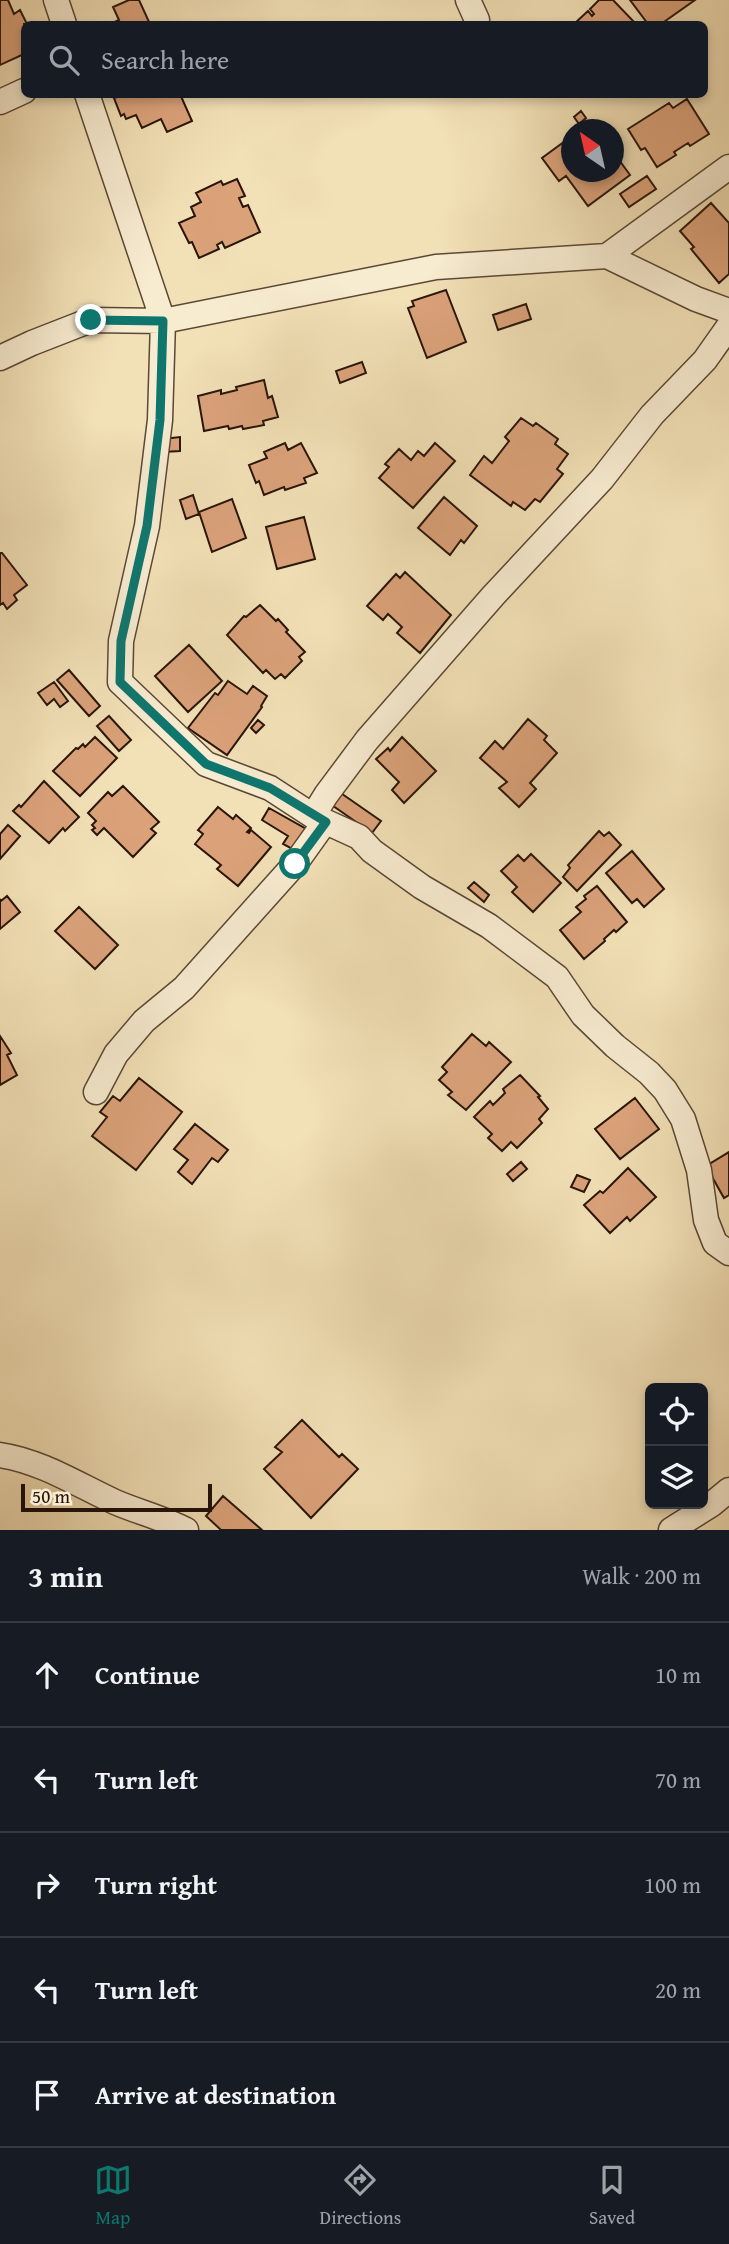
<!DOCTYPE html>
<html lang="en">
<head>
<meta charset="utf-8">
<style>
	:root { --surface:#171b24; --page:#242831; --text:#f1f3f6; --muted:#9ea1a6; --line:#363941; --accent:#0f766e }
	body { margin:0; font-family:"Gentium Book Plus",serif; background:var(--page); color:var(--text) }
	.controls { position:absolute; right:21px; bottom:21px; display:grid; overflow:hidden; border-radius:10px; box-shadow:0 4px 10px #0003 }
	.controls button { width:63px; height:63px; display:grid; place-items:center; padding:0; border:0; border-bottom:2px solid var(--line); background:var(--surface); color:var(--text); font:35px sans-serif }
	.compass { position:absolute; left:561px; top:119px; width:63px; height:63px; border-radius:50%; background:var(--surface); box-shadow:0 4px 10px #0003; rotate:326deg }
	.scale { position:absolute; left:21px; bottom:18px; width:191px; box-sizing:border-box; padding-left:7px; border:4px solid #29150a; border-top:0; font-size:19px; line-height:24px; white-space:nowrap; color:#29150a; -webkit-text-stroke:5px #f7ebd0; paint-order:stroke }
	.stop { position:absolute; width:21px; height:21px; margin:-16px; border:5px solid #0f766e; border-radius:50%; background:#fff }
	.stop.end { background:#0f766e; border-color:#fff; box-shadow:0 2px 7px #0008 }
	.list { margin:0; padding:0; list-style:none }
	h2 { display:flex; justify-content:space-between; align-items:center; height:91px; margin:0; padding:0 28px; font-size:30px }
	h2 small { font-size:23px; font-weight:400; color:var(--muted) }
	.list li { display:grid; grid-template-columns:46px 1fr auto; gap:21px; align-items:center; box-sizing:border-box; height:105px; padding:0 28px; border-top:2px solid var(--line) }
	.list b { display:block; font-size:26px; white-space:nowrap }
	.list em { font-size:23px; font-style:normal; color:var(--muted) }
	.icon { flex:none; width:38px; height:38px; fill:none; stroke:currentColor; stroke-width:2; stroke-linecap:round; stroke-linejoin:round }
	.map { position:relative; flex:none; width:729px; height:1530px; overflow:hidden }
	.search { position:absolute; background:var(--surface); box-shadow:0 4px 10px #0003; left:21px; right:21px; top:21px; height:77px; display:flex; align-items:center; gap:18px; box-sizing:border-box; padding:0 24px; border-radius:10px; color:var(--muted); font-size:26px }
	.sheet { height:616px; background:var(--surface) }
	nav { display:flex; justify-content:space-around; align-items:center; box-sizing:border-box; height:98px; border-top:2px solid var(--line); background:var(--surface); font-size:19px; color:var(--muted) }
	nav a { display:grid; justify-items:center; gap:4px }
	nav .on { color:var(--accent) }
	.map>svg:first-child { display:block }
</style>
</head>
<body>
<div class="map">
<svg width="729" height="1530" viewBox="0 0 729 1530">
	<rect width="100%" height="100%" fill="#f2e0b6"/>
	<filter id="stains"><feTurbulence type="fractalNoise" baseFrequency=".00286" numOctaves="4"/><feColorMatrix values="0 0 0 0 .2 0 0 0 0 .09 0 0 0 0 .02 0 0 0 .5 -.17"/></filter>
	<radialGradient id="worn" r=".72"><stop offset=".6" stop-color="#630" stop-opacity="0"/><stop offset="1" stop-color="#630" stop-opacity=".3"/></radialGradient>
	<!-- building -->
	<path fill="#dba27a" stroke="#29150a" stroke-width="2" d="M0,0H8L14,14L20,10L27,24H24V33L22,34L24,40V54L0,65Z
		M129,0H139L150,24H110L119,20L113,7Z
		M599,0H613L636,24H574L588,11L592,16L594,14L590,9Z
		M630,0H695L661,24H648Z
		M116,94H180L192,121L167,132L161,119L142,128L136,115L126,119L124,114L121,116L114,98L117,97Z
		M687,99L709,134L690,146L688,143L674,152L676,155L657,167L645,148L641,150L628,129L669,103L673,108Z
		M581,111L586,118L579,124L574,117Z
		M572,136V172H614V153L630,175L588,206L566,176L559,181L542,158Z
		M647,176L656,189L629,207L620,194Z
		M237,179L245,196L239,198L243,207L248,205L260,232L225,248L222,242L217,245L219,249L199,258L192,242L189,243L179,223L195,216L191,207L201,202L196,193L221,181L223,185Z
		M711,203L729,223V274L719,283L691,249L694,247L680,231Z
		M446,290L466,342L427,358L408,308L414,306L412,301Z
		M526,304L531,319L498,330L493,315Z
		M362,362L366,373L340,383L336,371Z
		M264,380L268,398L272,396L278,417L263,421L264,425L243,429L242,426L229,429L228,426L204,431L198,396L221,390V394L237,390L236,387Z
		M521,418L533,426L536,423L558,439L555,444L568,454L557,469L563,474L540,502L535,499L525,510L513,502L511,506L470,475L484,456L492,463L509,441L505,437Z
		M180,437V451L163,452V439Z
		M285,443L288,450L301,443L317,473L304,478L306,483L285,490L284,487L264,495L259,481L256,483L249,465L267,458L264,452Z
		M435,443L455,461L413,508L379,478L389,467L385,464L399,449L411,460L418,451L424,456Z
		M193,495L199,514L186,519L180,500Z
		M444,497L477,526L464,543L461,540L450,555L418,528Z
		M232,499L246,538L212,552L199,512Z
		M304,517L315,559L277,569L266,527Z
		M0,553H2L27,585L14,595L17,600L7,609L3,603L0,605Z
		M405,572L451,615L420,653L397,633L402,627L388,614L383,620L367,606L396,574L400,578Z
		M260,605L276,621L278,619L288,630L286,632L305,652L299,657L302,661L285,678L281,674L275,679L266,670L263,673L227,635L244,616L246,617Z
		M189,645L222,681L188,712L155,676Z
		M69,670L100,706L89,716L57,680Z
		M228,681L247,694L253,686L267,696L261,706L262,707L227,755L188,728L215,693L218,695Z
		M54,682L68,701L60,707L54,699L47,705L38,693Z
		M109,716L131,740L119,751L97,726Z
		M528,719L547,736L544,740L557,753L530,783L536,789L519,807L499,788L507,782L480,758L495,741L503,749Z
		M258,720L264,725L256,733L251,728Z
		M95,737L117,758L80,796L53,771L76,748L78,749L83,744L85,747Z
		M402,737L436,771L404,803L392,790L399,782L376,759L388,748L390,751Z
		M44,781L79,817L65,831L63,828L49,843L13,811L19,805L21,807Z
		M123,786L159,822L151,829L156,833L133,857L104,828L97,835L92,830L95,828L92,825L96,821L88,813L108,792L112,796Z
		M335,789L381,821L372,833L326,801Z
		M218,807L233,819L236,815L251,828L247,832L249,833L251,830L271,847L238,886L217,869L221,865L195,844L203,834L198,830Z
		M269,808L308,830L296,851L283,844L288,836L262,820Z
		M8,825L20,836L0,859V834Z
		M599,831L604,836L609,832L621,845L577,891L563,877L570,868L568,865Z
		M632,851L664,889L644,907L637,899L632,903L606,873Z
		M531,854L561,883L533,912L512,892L517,887L501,871L518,855L524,861Z
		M474,882L489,895L484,902L468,888Z
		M597,886L627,922L616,932L614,930L604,939L605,941L584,959L560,930L581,912L576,907L586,899L584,896Z
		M7,896L20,912L0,929V899L1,901Z
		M79,907L118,945L95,969L55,931Z
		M472,1034L486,1046L489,1042L511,1062L466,1110L448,1095L452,1092L439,1080L447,1072L442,1067Z
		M0,1036L11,1053L7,1055L17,1075L0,1085Z
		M520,1075L540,1096L538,1097L548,1109L539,1119L542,1123L517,1148L511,1142L502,1151L488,1138L492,1134L474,1117L490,1101L493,1105L505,1093L503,1089Z
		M139,1078L182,1112L136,1170L92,1136L107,1117L100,1112L113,1096L120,1101Z
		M635,1098L659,1129L620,1159L595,1129Z
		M195,1124L228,1150L218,1162L212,1158L192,1184L178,1172L188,1160L174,1149Z
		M729,1152V1195L724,1198L706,1166Z
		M521,1162L527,1169L513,1181L507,1174Z
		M628,1168L656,1197L630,1221L627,1217L610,1233L584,1205L600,1191L603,1193Z
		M577,1175L590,1180L584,1192L571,1187Z
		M302,1420L339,1457L342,1454L358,1469L311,1518L264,1469L282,1452L275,1447Z
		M223,1496L262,1530H221L206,1516Z"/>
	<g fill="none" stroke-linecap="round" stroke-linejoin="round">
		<!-- minor casing -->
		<g stroke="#5b4835" stroke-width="27">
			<path id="minor" d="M56,0L64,24
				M468,0L477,20
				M87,94L163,321L436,267L607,256L696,299L729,311
				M0,102L24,91
				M607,256L729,167
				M0,358L32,343L91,320L163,321L160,420L147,526L121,641L120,682L206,764L270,788L313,816L359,837L372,851L422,887L489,926L557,977L583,1015L615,1046L649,1073L665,1090L683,1119L699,1170L706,1220L715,1243L729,1253
				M313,816L326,795L367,740L493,596L602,479L652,415L705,360L729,326
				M96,1092L116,1054L144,1021L184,988L295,864L325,822
				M0,1455C41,1461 78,1485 115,1502C138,1512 163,1518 186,1530
				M671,1530L712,1504L729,1490"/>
		</g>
		<!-- minor -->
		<use href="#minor" stroke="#f7ebd0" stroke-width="24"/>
	</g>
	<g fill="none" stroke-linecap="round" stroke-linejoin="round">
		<!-- route -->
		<path stroke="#0f766e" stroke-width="9" d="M91,320L163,321L160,420L147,526L121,641L120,682L206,764L270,788L326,822L295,864"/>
	</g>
	<rect width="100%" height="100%" filter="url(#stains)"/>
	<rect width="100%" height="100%" fill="url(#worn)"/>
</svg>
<div class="controls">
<button><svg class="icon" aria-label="locate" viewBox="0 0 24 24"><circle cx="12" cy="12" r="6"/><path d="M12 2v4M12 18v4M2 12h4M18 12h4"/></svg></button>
<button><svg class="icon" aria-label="layers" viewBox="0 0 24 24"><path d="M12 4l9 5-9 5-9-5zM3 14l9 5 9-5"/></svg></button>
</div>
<svg class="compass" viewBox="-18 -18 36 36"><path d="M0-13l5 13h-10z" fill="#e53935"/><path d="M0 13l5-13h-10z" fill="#9ea1a6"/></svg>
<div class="scale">50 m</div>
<div class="stop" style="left:295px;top:864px"></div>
<div class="stop end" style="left:91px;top:320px"></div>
<div class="search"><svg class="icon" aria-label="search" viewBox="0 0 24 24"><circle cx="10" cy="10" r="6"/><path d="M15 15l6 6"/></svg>Search here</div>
</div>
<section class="sheet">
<h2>3 min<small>Walk · 200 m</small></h2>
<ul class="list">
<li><svg class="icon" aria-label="ahead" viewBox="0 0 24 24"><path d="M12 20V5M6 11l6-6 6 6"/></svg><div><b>Continue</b></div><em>10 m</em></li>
<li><svg class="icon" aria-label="left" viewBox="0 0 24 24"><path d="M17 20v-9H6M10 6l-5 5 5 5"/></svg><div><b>Turn left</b></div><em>70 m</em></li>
<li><svg class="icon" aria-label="right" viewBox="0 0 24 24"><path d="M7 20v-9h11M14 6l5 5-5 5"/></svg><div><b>Turn right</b></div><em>100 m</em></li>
<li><svg class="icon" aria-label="left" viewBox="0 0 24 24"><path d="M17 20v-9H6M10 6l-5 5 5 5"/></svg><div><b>Turn left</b></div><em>20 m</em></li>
<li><svg class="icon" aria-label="arrive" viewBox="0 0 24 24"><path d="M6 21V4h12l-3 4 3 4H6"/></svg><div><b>Arrive at destination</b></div></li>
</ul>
</section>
<nav>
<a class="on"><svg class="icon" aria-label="map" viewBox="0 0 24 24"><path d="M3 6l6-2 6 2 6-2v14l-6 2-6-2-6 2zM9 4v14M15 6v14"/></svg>Map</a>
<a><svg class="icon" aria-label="directions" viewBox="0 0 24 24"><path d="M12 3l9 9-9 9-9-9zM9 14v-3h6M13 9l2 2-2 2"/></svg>Directions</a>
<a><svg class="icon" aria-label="saved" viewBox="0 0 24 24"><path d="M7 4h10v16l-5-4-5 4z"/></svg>Saved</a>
</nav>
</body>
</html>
